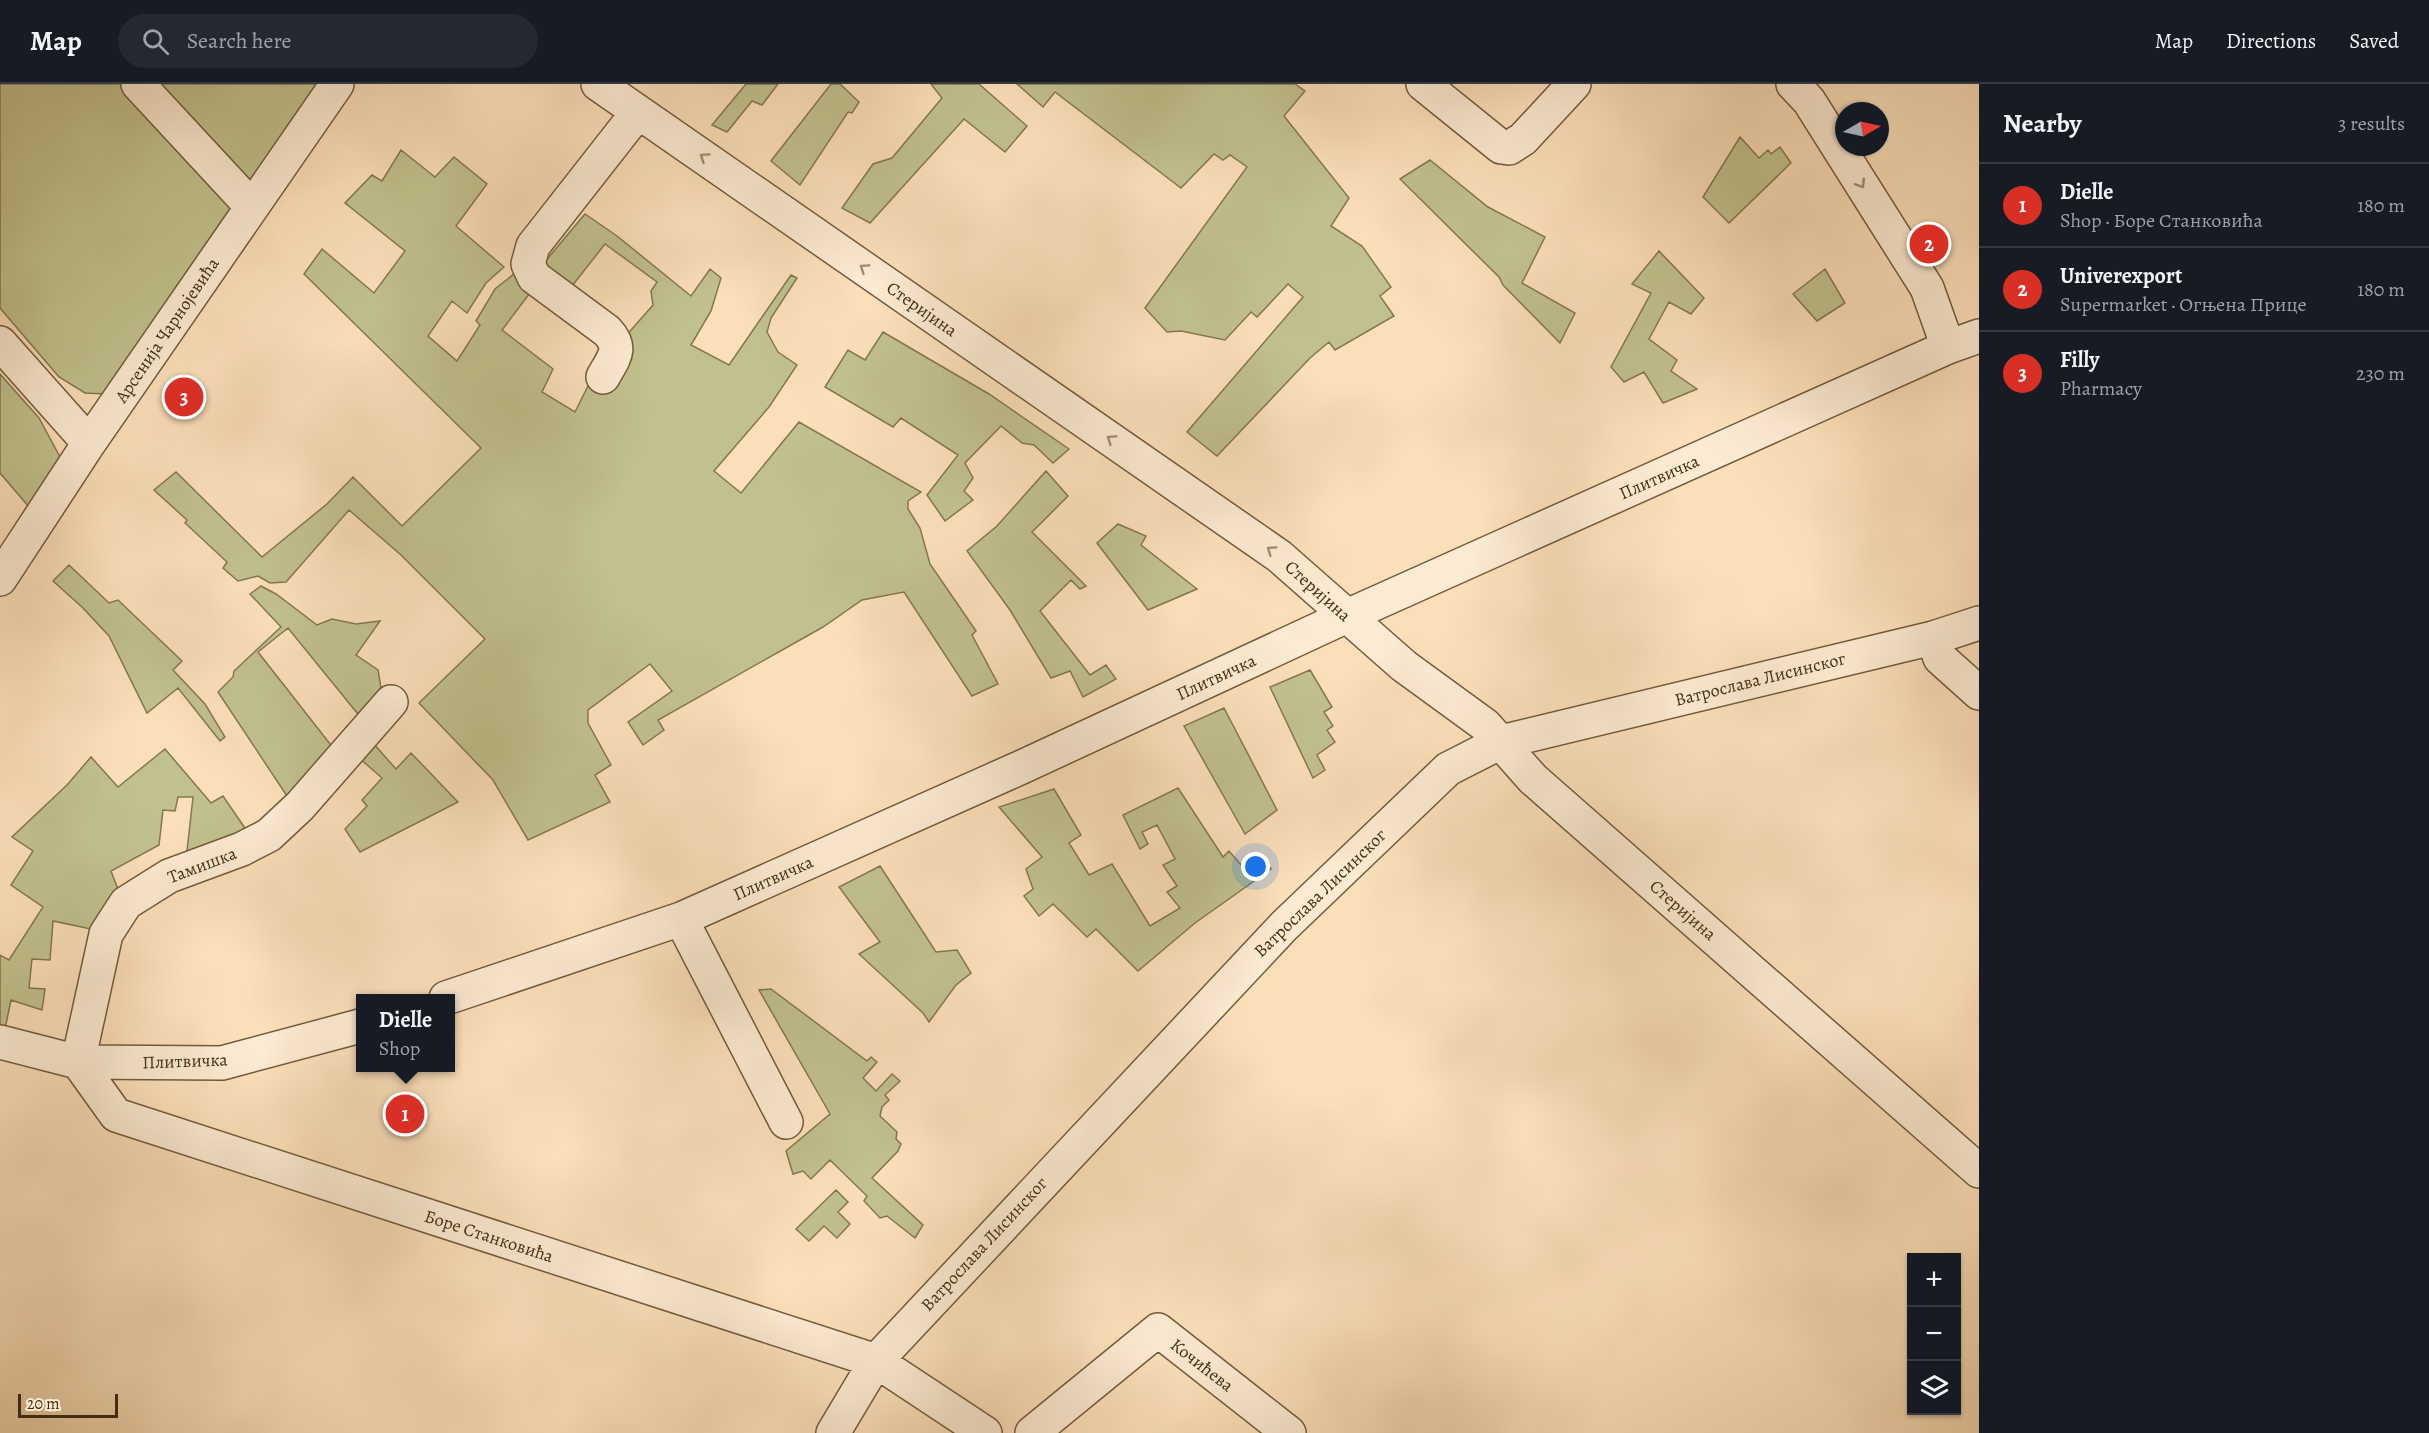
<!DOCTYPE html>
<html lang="en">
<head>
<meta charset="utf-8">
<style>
	:root { --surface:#171b24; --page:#242831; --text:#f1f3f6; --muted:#9ea1a6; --line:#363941; --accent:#d93025 }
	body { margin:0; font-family:Alegreya,serif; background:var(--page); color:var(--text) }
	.controls { position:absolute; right:18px; bottom:18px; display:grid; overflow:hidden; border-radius:0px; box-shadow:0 2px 4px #0004 }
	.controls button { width:54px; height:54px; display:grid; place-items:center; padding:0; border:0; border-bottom:2px solid var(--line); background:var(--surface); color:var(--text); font:30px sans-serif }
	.compass { position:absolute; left:1835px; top:18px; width:54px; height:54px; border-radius:50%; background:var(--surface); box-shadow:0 2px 4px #0004; rotate:81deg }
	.scale { position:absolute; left:18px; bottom:15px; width:100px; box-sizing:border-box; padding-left:6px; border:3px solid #462d0f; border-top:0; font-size:16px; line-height:21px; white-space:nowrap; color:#462d0f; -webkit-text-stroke:4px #fcead2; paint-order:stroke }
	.you { position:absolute; left:1256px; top:783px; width:21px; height:21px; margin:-15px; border:4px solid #fff; border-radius:50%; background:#1a73e8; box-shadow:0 0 0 9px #1a73e833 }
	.badge { display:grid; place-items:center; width:39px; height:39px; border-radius:50%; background:var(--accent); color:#fff; font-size:20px; font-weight:700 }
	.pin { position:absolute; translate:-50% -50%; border:3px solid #fff; box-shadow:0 2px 6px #0006 }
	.popup { position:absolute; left:356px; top:910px; width:99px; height:78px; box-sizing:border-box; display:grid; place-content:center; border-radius:0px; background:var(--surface); filter:drop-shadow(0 2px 4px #0005); font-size:20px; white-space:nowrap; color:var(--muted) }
	.popup b { font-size:22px; color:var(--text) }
	.popup::after { content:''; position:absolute; left:50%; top:100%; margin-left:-12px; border:12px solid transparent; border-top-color:var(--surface) }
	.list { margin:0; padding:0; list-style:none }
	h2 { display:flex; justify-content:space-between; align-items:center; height:78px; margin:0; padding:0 24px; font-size:26px }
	h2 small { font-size:20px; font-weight:400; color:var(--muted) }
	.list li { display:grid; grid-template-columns:39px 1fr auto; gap:18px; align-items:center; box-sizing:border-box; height:84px; padding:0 24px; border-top:2px solid var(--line) }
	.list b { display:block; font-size:22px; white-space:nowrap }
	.list p { margin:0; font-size:20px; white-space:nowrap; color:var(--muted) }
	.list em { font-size:20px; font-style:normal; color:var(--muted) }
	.icon { flex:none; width:33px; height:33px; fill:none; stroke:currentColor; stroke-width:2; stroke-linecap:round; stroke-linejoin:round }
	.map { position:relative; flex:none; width:1979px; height:1349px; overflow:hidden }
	header { display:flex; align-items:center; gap:36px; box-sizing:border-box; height:84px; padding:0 30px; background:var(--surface); border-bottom:2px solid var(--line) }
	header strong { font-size:28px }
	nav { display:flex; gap:33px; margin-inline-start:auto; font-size:21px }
	.search { width:420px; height:54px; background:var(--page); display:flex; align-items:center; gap:15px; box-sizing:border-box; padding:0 21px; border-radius:33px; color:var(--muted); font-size:22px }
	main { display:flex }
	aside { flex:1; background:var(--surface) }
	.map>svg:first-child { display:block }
</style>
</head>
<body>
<header>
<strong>Map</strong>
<div class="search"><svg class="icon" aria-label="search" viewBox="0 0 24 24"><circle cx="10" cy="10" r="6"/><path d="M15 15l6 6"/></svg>Search here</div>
<nav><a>Map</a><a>Directions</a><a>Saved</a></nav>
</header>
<main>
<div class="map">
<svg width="1979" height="1349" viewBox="0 0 1979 1349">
	<rect width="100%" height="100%" fill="#fbdfb9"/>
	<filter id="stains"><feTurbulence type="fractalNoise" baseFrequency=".00333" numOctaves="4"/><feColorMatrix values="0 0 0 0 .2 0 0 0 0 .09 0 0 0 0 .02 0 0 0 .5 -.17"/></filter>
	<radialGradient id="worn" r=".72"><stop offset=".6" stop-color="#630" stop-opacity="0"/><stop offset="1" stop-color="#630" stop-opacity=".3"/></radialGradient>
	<!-- green -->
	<path fill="#c1c18e" stroke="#84774e" stroke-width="1.5" d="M0,0H326L106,310L85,309L59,293L0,224Z
		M746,0H778L762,21L752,17L727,48L712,41Z
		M831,0H840L859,18L852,29L848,28L800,101L771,77Z
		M931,0H979L1027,42L1005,68L964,35L870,139L842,124L873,80L892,74L942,14Z
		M1017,0H1295L1305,7L1284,32L1349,114L1331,142L1362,162L1391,203L1380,212L1394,232L1335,266L1329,258L1310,274L1217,372L1187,348L1303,213L1288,200L1257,233L1251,228L1225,256L1181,247L1167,248L1145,224L1247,83L1230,71L1223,76L1214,70L1181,104L1055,8L1043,23Z
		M1740,53L1759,74L1768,66L1771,70L1780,63L1791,79L1729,139L1703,113Z
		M401,66L435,93L454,73L487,100L456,142L504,183L486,199L467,229L452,217L428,252L457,277L480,241L476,237L495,205L514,190L533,205L502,246L553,285L542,308L575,328L596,286L653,221L651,207L657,198L605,160L565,211L543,180L585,130L617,152L691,212L710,185L721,194L711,227L691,261L729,281L791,191L797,194L771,234L767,248L778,268L797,281L769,323L714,387L741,409L799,338L921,408L908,417V425L920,444L930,480L976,547L972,551L998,600L972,612L904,508L862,516L823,543L658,636L664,646L643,661L628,638L672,607L650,580L588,626V639L611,681L595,691L610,718L528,756L493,696L419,619L485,555L401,471L349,426L286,498L270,499L258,492L238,497L223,484L227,478L185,439L187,436L154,406L176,388L262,473L327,420L353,393L402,442L481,364L304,190L322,165L374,209L405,167L345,119L372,91L382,97Z
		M1430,76L1488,123L1545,153L1522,199L1575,229L1560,259L1503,201L1499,193L1400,95Z
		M1659,167L1704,214L1691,230L1669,218L1649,255L1677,276L1671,287L1697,305L1663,319L1644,288L1624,298L1611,283L1651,209L1632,200Z
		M1825,185L1845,219L1817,237L1793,210Z
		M883,248L989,310L1069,365L1053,379L1034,361L1022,359L1001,342L965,379L973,394L964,407L973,416L945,437L927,411L958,371L901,334L893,343L825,303L848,266L865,276Z
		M0,290L39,334L60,373L29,423L0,389Z
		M1046,387L1068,412L1032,448L1086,502L1080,505L1071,496L1040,527L1090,591L1106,581L1116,595L1083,613L1070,587L1051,594L1010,526L967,467L997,442Z
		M1118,440L1146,452L1141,461L1197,505L1148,526L1097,459Z
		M69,481L109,519L118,516L182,577L173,586L205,620L225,653L220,657L178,604L147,629L109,552L83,524L53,497Z
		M261,502L276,510L317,541L332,535L356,540L380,537L356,571L378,586L382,610L362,635L288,544L258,568L334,665L289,715L218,608L233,593L234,587L281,543L250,510Z
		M1310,586L1332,623L1324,628L1333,642L1327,646L1335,658L1317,671L1325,686L1313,694L1270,603Z
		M1224,624L1277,726L1245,750L1184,642Z
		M373,659L396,685L411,669L458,718L360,768L345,745L367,722L362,716L382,694L358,673Z
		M165,665L211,719L223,712L249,750L186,776L193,713H178L175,727L163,726L159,761L111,787L119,808L100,847L53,837L50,876L32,875L29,904L45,905L42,926L11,916L5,945L0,944V871L9,876L43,823L11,801L33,767L12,753L67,701L91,673L118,703Z
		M1178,704L1223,773L1229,767L1243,783L1261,771L1271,785L1195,839L1138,887L1096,845L1087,853L1053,820L1039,832L1024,812L1033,805L1026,785L1042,773L999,723L1054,705L1081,751L1069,759L1089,791L1112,780L1150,842L1180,824L1167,808L1177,802L1163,781L1175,775L1157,741L1142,748L1148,760L1140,765L1123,731Z
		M880,782L936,868L957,866L971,889L956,901L929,938L923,929L859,870L880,858L839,803Z
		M771,905L867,977L871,973L877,978L863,994L876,1007L892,990L900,997L885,1011L889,1016L882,1023L880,1032L897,1048L896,1055L901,1060L898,1067L872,1094L923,1141L915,1154L887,1132L880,1134L864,1117L867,1112L830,1076L811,1095L803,1087L793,1090L786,1067L830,1030L759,906Z
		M836,1106L848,1118L838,1128L850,1140L837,1154L824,1142L809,1157L796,1145Z"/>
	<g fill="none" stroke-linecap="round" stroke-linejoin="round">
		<!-- minor casing -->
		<g stroke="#735a3a" stroke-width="36">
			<path id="minor" d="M138,0L252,123
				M598,0L1279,472L1404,582L1485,641L1533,695L1979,1087
				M1423,0L1501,63L1509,64L1523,55L1574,0
				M1793,0L1809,17L1927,204L1948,263
				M0,259L89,359
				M603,293C613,274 624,265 607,247L534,193L528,180L533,162L638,28
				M0,495L89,359L337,0
				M1933,554L1940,574L1979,609
				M681,835L786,1038
				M446,914L681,835L1024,682L1347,532L1948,263L1979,252
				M0,958L78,978L222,979L360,942
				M78,978L116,1031L876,1277L985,1349
				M78,978L106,850L126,819L169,792L242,765L269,751L300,722L391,618
				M833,1349L876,1277L1284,842L1448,685L1501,658L1933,554L1979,539
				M1032,1349L1158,1246L1289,1349"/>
		</g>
		<!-- minor -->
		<use href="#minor" stroke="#fcead2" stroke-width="33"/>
	</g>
	<!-- one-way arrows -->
	<defs><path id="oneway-chevron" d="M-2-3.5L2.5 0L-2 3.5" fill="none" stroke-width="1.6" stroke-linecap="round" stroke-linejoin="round" transform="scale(1.5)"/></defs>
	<g stroke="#a18c70">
		<use href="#oneway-chevron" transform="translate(704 73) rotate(-145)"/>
		<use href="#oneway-chevron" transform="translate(1861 100) rotate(58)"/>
		<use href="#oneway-chevron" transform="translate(864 184) rotate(-145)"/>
		<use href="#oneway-chevron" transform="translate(1111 355) rotate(-145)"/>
		<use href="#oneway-chevron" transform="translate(1271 466) rotate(-145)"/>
	</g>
	<g text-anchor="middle" stroke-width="6" stroke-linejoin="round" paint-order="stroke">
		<!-- street labels -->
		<g font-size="18" fill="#462d0f" stroke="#fcead2">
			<text transform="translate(922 225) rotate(35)" y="6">Стеријина</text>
			<text transform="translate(167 246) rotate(-56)" y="6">Арсенија Чарнојевића</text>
			<text transform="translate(1659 393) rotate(-24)" y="6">Плитвичка</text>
			<text transform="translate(1318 507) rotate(42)" y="6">Стеријина</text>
			<text transform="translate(1216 593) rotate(-25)" y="6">Плитвичка</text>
			<text transform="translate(1760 595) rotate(-14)" y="6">Ватрослава Лисинског</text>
			<text transform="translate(202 781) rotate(-21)" y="6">Тамишка</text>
			<text transform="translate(773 794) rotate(-24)" y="6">Плитвичка</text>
			<text transform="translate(1320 809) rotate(-44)" y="6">Ватрослава Лисинског</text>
			<text transform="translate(1683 826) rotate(41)" y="6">Стеријина</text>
			<text transform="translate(185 977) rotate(-2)" y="6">Плитвичка</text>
			<text transform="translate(489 1152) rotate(18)" y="6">Боре Станковића</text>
			<text transform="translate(984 1160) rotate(-47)" y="6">Ватрослава Лисинског</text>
			<text transform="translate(1202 1281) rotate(38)" y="6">Кочићева</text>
		</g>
	</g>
	<rect width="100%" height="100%" filter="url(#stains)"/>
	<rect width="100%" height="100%" fill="url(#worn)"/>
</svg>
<div class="controls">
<button>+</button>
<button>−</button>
<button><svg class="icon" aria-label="layers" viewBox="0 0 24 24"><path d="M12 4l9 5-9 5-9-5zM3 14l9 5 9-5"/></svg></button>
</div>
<svg class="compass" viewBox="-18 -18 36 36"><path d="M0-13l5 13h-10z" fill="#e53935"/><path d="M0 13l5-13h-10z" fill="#9ea1a6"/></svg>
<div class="scale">20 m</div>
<div class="you"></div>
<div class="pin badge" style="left:405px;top:1030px">1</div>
<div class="popup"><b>Dielle</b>Shop</div>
<div class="pin badge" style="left:1929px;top:160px">2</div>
<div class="pin badge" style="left:184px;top:313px">3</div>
</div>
<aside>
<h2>Nearby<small>3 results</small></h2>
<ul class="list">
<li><span class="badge">1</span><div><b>Dielle</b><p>Shop · Боре Станковића</p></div><em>180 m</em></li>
<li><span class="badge">2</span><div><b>Univerexport</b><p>Supermarket · Огњена Прице</p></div><em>180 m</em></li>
<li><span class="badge">3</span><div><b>Filly</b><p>Pharmacy</p></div><em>230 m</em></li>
</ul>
</aside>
</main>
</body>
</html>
